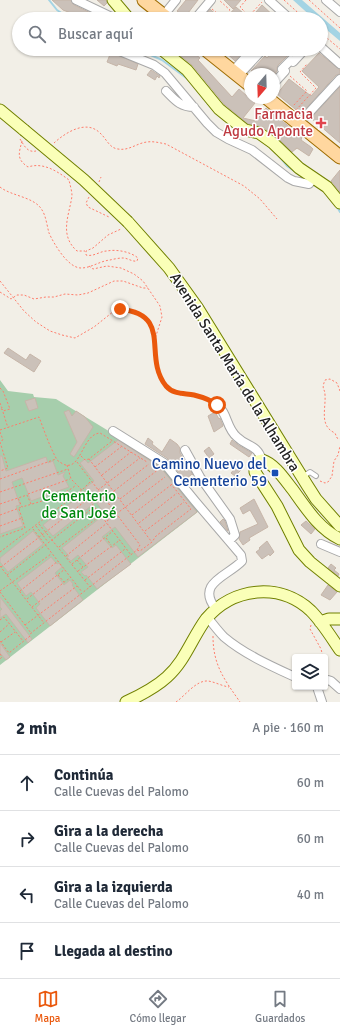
<!DOCTYPE html>
<html lang="es">
<head>
<meta charset="utf-8">
<style>
	:root { --surface:#fff; --page:#f2f2f3; --text:#1f2937; --muted:#747a83; --line:#e0e1e3; --accent:#ea580c }
	body { margin:0; font-family:Signika,sans-serif; background:var(--page); color:var(--text) }
	.controls { position:absolute; right:12px; bottom:12px; display:grid; overflow:hidden; border-radius:4px; box-shadow:0 1px 3px #0004 }
	.controls button { width:36px; height:36px; display:grid; place-items:center; padding:0; border:0; border-bottom:1px solid var(--line); background:var(--surface); color:var(--text); font:20px sans-serif }
	.compass { position:absolute; left:244px; top:68px; width:36px; height:36px; border-radius:50%; background:var(--surface); box-shadow:0 1px 3px #0004; rotate:199deg }
	.stop { position:absolute; width:12px; height:12px; margin:-9px; border:3px solid #ea580c; border-radius:50%; background:#fff }
	.stop.end { background:#ea580c; border-color:#fff; box-shadow:0 1px 4px #0008 }
	.list { margin:0; padding:0; list-style:none }
	h2 { display:flex; justify-content:space-between; align-items:center; height:52px; margin:0; padding:0 16px; font-size:17px }
	h2 small { font-size:13px; font-weight:400; color:var(--muted) }
	.list li { display:grid; grid-template-columns:26px 1fr auto; gap:12px; align-items:center; box-sizing:border-box; height:56px; padding:0 16px; border-top:1px solid var(--line) }
	.list b { display:block; font-size:15px; white-space:nowrap }
	.list p { margin:0; font-size:13px; white-space:nowrap; color:var(--muted) }
	.list em { font-size:13px; font-style:normal; color:var(--muted) }
	.icon { flex:none; width:22px; height:22px; fill:none; stroke:currentColor; stroke-width:2; stroke-linecap:round; stroke-linejoin:round }
	.map { position:relative; flex:none; width:340px; height:702px; overflow:hidden }
	.search { position:absolute; background:var(--surface); box-shadow:0 1px 3px #0004; left:12px; right:12px; top:12px; height:44px; display:flex; align-items:center; gap:10px; box-sizing:border-box; padding:0 14px; border-radius:22px; color:var(--muted); font-size:15px }
	.sheet { height:276px; background:var(--surface) }
	nav { display:flex; justify-content:space-around; align-items:center; box-sizing:border-box; height:56px; border-top:1px solid var(--line); background:var(--surface); font-size:11px; color:var(--muted) }
	nav a { display:grid; justify-items:center; gap:2px }
	nav .on { color:var(--accent) }
	.map>svg:first-child { display:block }
</style>
</head>
<body>
<div class="map">
<svg width="340" height="702" viewBox="0 0 340 702">
	<rect width="100%" height="100%" fill="#f2efe7"/>
	<!-- cemetery -->
	<path fill="#a6ceac" d="M0,380L8,391L33,394L34,397L56,399L163,464L199,511L0,665Z"/>
	<!-- water -->
	<path fill="#a4d4e4" d="M293,0H302L340,33V41L321,25V19H314Z"/>
	<g fill="none" stroke-linecap="round" stroke-linejoin="round">
		<!-- stream -->
		<path stroke="#a4d4e4" stroke-width="2" d="M49,0L57,10L70,19
			M137,49L162,60L189,80
			M202,96L213,110
			M279,156L287,166L307,180
			M336,205L340,212"/>
	</g>
	<!-- building -->
	<path fill="#cbc1b9" stroke="#c6b5a8" d="M52,0H71L74,5L95,15L93,19H78L79,16L63,10Z
		M97,0H106L107,3L104,6Z
		M186,0H198L185,17L177,11Z
		M224,0H241L233,9Z
		M262,5L277,19H250Z
		M236,7L250,19H225Z
		M210,9L221,19H202Z
		M172,49H189L200,58L198,60L232,97L239,89L255,103L243,118L256,121L266,108L302,137L301,140L311,147L313,149L309,156L297,148L292,152L278,138L263,127L248,124L224,104L192,65Z
		M222,49H246L235,61Z
		M275,49H298L292,55L287,56L278,65L277,68V71L274,75L254,74L251,71L265,56L267,58Z
		M111,52L138,64L136,70L118,64L117,66L107,62Z
		M319,53L340,70V74L336,75L301,114L277,94L289,79L311,96L319,87L302,71Z
		M151,70L160,76L159,78L157,76L155,80L147,75Z
		M340,87V143L311,118Z
		M340,170V192L331,181Z
		M8,348L26,360L30,354L41,361L34,372L4,353Z
		M35,398L38,408L29,411L25,401Z
		M69,410L72,416L76,411L85,417L93,427L74,457L70,454L77,442L64,412Z
		M215,412L219,419L220,418L223,426L214,432L208,416Z
		M148,438L153,442L152,444L162,452L170,439L177,444L180,448V453L193,475L192,474L185,480L167,458L145,444Z
		M118,440L160,467L197,512L138,557L115,527L102,537L112,548L116,545L131,564L97,589L86,575L85,576L81,572L88,567L78,555L71,561L67,557L69,556L62,548L105,514L96,502L53,536L43,525L87,490L85,488L94,481L80,463L85,459L88,463Z
		M232,440L238,445L252,453L249,457L230,444Z
		M209,447L214,454L209,458L204,451Z
		M0,456H2L6,471L46,457L48,463L53,461L58,475L65,472L63,476L69,487L31,501L22,478L12,482L20,505L16,506L23,526L0,534Z
		M237,466L241,470L235,476L231,473Z
		M254,499L268,527L249,538L250,540L243,545L239,539L240,532L258,524L250,510L243,514L240,508Z
		M223,519L225,521L228,531L220,522Z
		M306,521L315,529L311,534L301,525Z
		M33,531L43,544L8,572L0,562V558Z
		M267,541L274,552L270,556L269,554L262,559L256,552L260,549L259,548Z
		M51,557L57,564L59,563L62,567L55,573L64,585L70,580L73,584L72,585L83,600L50,626L36,608L40,604L31,592L26,596L17,583Z
		M331,564L336,568L334,570L339,574L338,576L328,568Z
		M328,585L337,592L330,600L321,595Z
		M0,597L32,639L28,643L6,614L0,618V611L2,609L0,607Z
		M0,643L10,657L6,660L0,653Z"/>
	<g fill="none" stroke-linecap="round" stroke-linejoin="round">
		<!-- lane casing -->
		<g stroke="#a8a8a8" stroke-width="6">
			<path id="lane" d="M302,477L310,472L316,476"/>
		</g>
		<!-- street casing -->
		<g stroke="#a8a8a8" stroke-width="10">
			<path id="street" d="M76,0L116,19
				M269,0L290,19
				M326,0L340,12
				M163,16L176,0
				M195,19L211,0
				M321,47L340,64
				M115,49L154,65L165,73L207,123L216,132L228,139L252,150L288,178L294,181L309,184L314,178
				M233,71L253,49
				M239,75L263,49
				M274,83L285,71L282,69L291,60L293,62L305,49
				M166,91C175,100 180,107 194,107
				M306,116L340,79
				M217,405C228,413 226,428 237,437C247,447 257,444 262,460
				M113,431L164,463L195,501L241,555L242,561C228,576 195,583 216,609
				M185,450L200,477L230,519L235,535L229,541
				M321,544L340,552
				M208,618C213,624 218,631 224,637C244,654 271,666 295,677
				M325,682L328,680L331,681L340,689
				M317,687L322,702"/>
		</g>
		<!-- secondary casing -->
		<g stroke="#718000" stroke-width="13">
			<path id="secondary" d="M113,0L129,19
				M161,49L187,70L219,109L245,130L259,133L273,143L299,168L327,187L340,203
				M0,110L24,130
				M128,222L169,268L197,307L307,485L316,499L340,526
				M340,539C319,529 306,508 293,490C285,480 275,464 262,460L258,461L255,465V472L277,506L299,550L310,562L340,586
				M320,622L329,619H340
				M126,702C141,695 155,688 167,677C185,661 192,638 206,619C233,587 280,582 311,611C322,622 331,637 340,650"/>
		</g>
		<!-- primary casing -->
		<g stroke="#9e6c00" stroke-width="15">
			<path id="primary" d="M144,0L168,19
				M205,49L250,85
				M267,98L340,157"/>
		</g>
		<!-- path -->
		<path stroke="#ff7d6b" stroke-width="1" stroke-dasharray="2 2" stroke-linecap="butt" d="M246,0L240,7L249,16L262,2
			M284,0L305,19
			M309,0L340,28
			M212,9L223,18L230,10L219,0
			M321,33L340,49
			M290,76L307,91L293,106
			M296,110L316,88L300,72L307,64
			M20,139C24,145 27,153 36,151
			M22,141C19,153 16,159 28,167C43,162 57,171 69,180C70,185 72,191 72,196C69,216 59,235 77,251H85
			M54,143C65,133 86,119 100,133C106,138 109,148 118,149C129,151 137,143 147,142C154,141 160,143 166,144L244,186L260,199L277,219
			M99,182L101,177
			M0,187C11,196 35,197 42,210C46,216 47,226 49,233C54,244 68,268 81,268C91,268 100,261 110,260C114,259 119,258 123,258C128,258 132,262 137,261L138,258C131,252 117,249 107,251C100,251 94,257 86,255V251L93,248L108,235L121,229
			M89,197L86,203L88,207L109,217
			M89,266L93,269L107,266L121,268L134,274L143,281L160,306L162,317L154,342
			M0,281L24,311L36,322L50,331L62,335L75,338L94,327L114,311L120,309L133,310L146,317L152,326L156,359L160,375L167,387L180,395H194L211,401
			M0,292L11,299L17,295H24L34,299L46,297H54L65,294L78,295L88,293L114,281H123L143,288H148
			M0,388L3,391L10,409L3,411L2,409H0
			M340,391L337,383L330,379L325,380C321,390 325,388 325,395C326,409 319,426 335,433L337,438L340,439
			M0,403L2,408
			M3,412L8,428
			M0,430L39,417C44,430 49,445 56,458C57,461 60,462 63,464C81,473 82,434 100,433L147,462
			M0,432L3,440L0,441
			M0,442L8,468L0,471
			M81,456L85,460L89,459L112,441
			M89,459L151,541
			M77,462L140,545L137,550
			M67,465L71,479L80,488L131,555
			M95,467L121,447
			M102,475L131,452
			M0,479L56,459
			M320,481L325,483L328,482L332,476L334,461L338,455L340,446
			M98,490L140,458
			M114,491L149,464
			M0,492L68,469
			M28,494L70,479
			M120,499L159,469
			M0,504L18,498
			M31,504L27,495L18,498L22,507C38,502 64,496 76,485
			M19,509L22,518
			M0,515L22,507
			M132,515L171,485
			M107,521L165,477
			M139,523L177,493
			M39,524L90,587
			M0,526L22,518L25,528L0,537
			M36,526L48,542
			M33,529L82,592
			M145,531L184,502
			M106,538L111,545
			M59,547L101,515
			M0,552L82,490L91,481
			M66,556L107,523
			M77,560L83,567
			M72,564L113,531
			M0,566L44,623
			M1,567L88,499
			M78,571L120,540
			M7,575L94,507
			M58,575L64,582
			M85,580L125,549
			M0,591L51,554
			M20,591L58,561
			M0,592L31,633
			M27,599L65,569
			M32,607L71,577
			M0,620L4,617L23,641
			M25,625L77,586
			M311,625L310,629L321,649L323,657
			M0,632L9,624
			M213,636C213,665 224,679 240,702
			M0,641L9,653L30,636L31,633L137,550L140,551L152,542L156,536L191,509L171,484
			M1,642L15,632
			M0,654L2,657L0,659
			M325,662L327,670L326,674
			M176,702C185,696 196,680 208,681C215,682 222,686 229,687"/>
		<!-- lane -->
		<use href="#lane" stroke="#fff" stroke-width="4"/>
		<!-- street -->
		<use href="#street" stroke="#fff" stroke-width="8"/>
		<!-- secondary -->
		<use href="#secondary" stroke="#faffb8" stroke-width="11"/>
		<!-- primary -->
		<use href="#primary" stroke="#ffd79f" stroke-width="13"/>
		<!-- secondary-bridge casing -->
		<g stroke="#718000" stroke-width="13" stroke-linecap="butt">
			<path id="secondary-bridge" d="M24,130L84,180L128,222"/>
		</g>
		<!-- secondary-bridge -->
		<use href="#secondary-bridge" stroke="#faffb8" stroke-width="11"/>
	</g>
	<g fill="none" stroke-linecap="round" stroke-linejoin="round">
		<!-- route -->
		<path stroke="#ea580c" stroke-width="5" d="M120,309C174,315 142,356 166,386C174,395 185,393 194,395C202,397 211,400 217,405"/>
	</g>
	<!-- markers -->
	<path fill="#e0444e" stroke="#fff" stroke-width="1.5" d="M319 117h4v4h4v4h-4v4h-4v-4h-4v-4h4z"/>
	<rect fill="#1a4fb4" stroke="#fff" stroke-width="1.5" x="271" y="469" width="8" height="8" rx="2"/>
	<g text-anchor="middle" stroke-width="3" stroke-linejoin="round" paint-order="stroke">
		<!-- health labels -->
		<g font-size="15" fill="#be3a42" stroke="#fff" text-anchor="end">
			<text x="313" y="119">Farmacia<tspan x="313" dy="17">Agudo Aponte</tspan></text>
		</g>
		<!-- street labels -->
		<g font-size="15" fill="#212121" stroke="#fff">
			<text transform="translate(235 372) rotate(58)" y="5">Avenida Santa María de la Alhambra</text>
		</g>
		<!-- transit labels -->
		<g font-size="15" fill="#164399" stroke="#fff" text-anchor="end">
			<text x="267" y="469">Camino Nuevo del<tspan x="267" dy="17">Cementerio 59</tspan></text>
		</g>
		<!-- park labels -->
		<g font-size="15" fill="#01880e" stroke="#fff">
			<text x="79" y="501">Cementerio<tspan x="79" dy="17">de San José</tspan></text>
		</g>
	</g>
</svg>
<div class="controls">
<button><svg class="icon" aria-label="layers" viewBox="0 0 24 24"><path d="M12 4l9 5-9 5-9-5zM3 14l9 5 9-5"/></svg></button>
</div>
<svg class="compass" viewBox="-18 -18 36 36"><path d="M0-13l5 13h-10z" fill="#e53935"/><path d="M0 13l5-13h-10z" fill="#747a83"/></svg>
<div class="stop" style="left:217px;top:405px"></div>
<div class="stop end" style="left:120px;top:309px"></div>
<div class="search"><svg class="icon" aria-label="search" viewBox="0 0 24 24"><circle cx="10" cy="10" r="6"/><path d="M15 15l6 6"/></svg>Buscar aquí</div>
</div>
<section class="sheet">
<h2>2 min<small>A pie · 160 m</small></h2>
<ul class="list">
<li><svg class="icon" aria-label="ahead" viewBox="0 0 24 24"><path d="M12 20V5M6 11l6-6 6 6"/></svg><div><b>Continúa</b><p>Calle Cuevas del Palomo</p></div><em>60 m</em></li>
<li><svg class="icon" aria-label="right" viewBox="0 0 24 24"><path d="M7 20v-9h11M14 6l5 5-5 5"/></svg><div><b>Gira a la derecha</b><p>Calle Cuevas del Palomo</p></div><em>60 m</em></li>
<li><svg class="icon" aria-label="left" viewBox="0 0 24 24"><path d="M17 20v-9H6M10 6l-5 5 5 5"/></svg><div><b>Gira a la izquierda</b><p>Calle Cuevas del Palomo</p></div><em>40 m</em></li>
<li><svg class="icon" aria-label="arrive" viewBox="0 0 24 24"><path d="M6 21V4h12l-3 4 3 4H6"/></svg><div><b>Llegada al destino</b></div></li>
</ul>
</section>
<nav>
<a class="on"><svg class="icon" aria-label="map" viewBox="0 0 24 24"><path d="M3 6l6-2 6 2 6-2v14l-6 2-6-2-6 2zM9 4v14M15 6v14"/></svg>Mapa</a>
<a><svg class="icon" aria-label="directions" viewBox="0 0 24 24"><path d="M12 3l9 9-9 9-9-9zM9 14v-3h6M13 9l2 2-2 2"/></svg>Cómo llegar</a>
<a><svg class="icon" aria-label="saved" viewBox="0 0 24 24"><path d="M7 4h10v16l-5-4-5 4z"/></svg>Guardados</a>
</nav>
</body>
</html>
